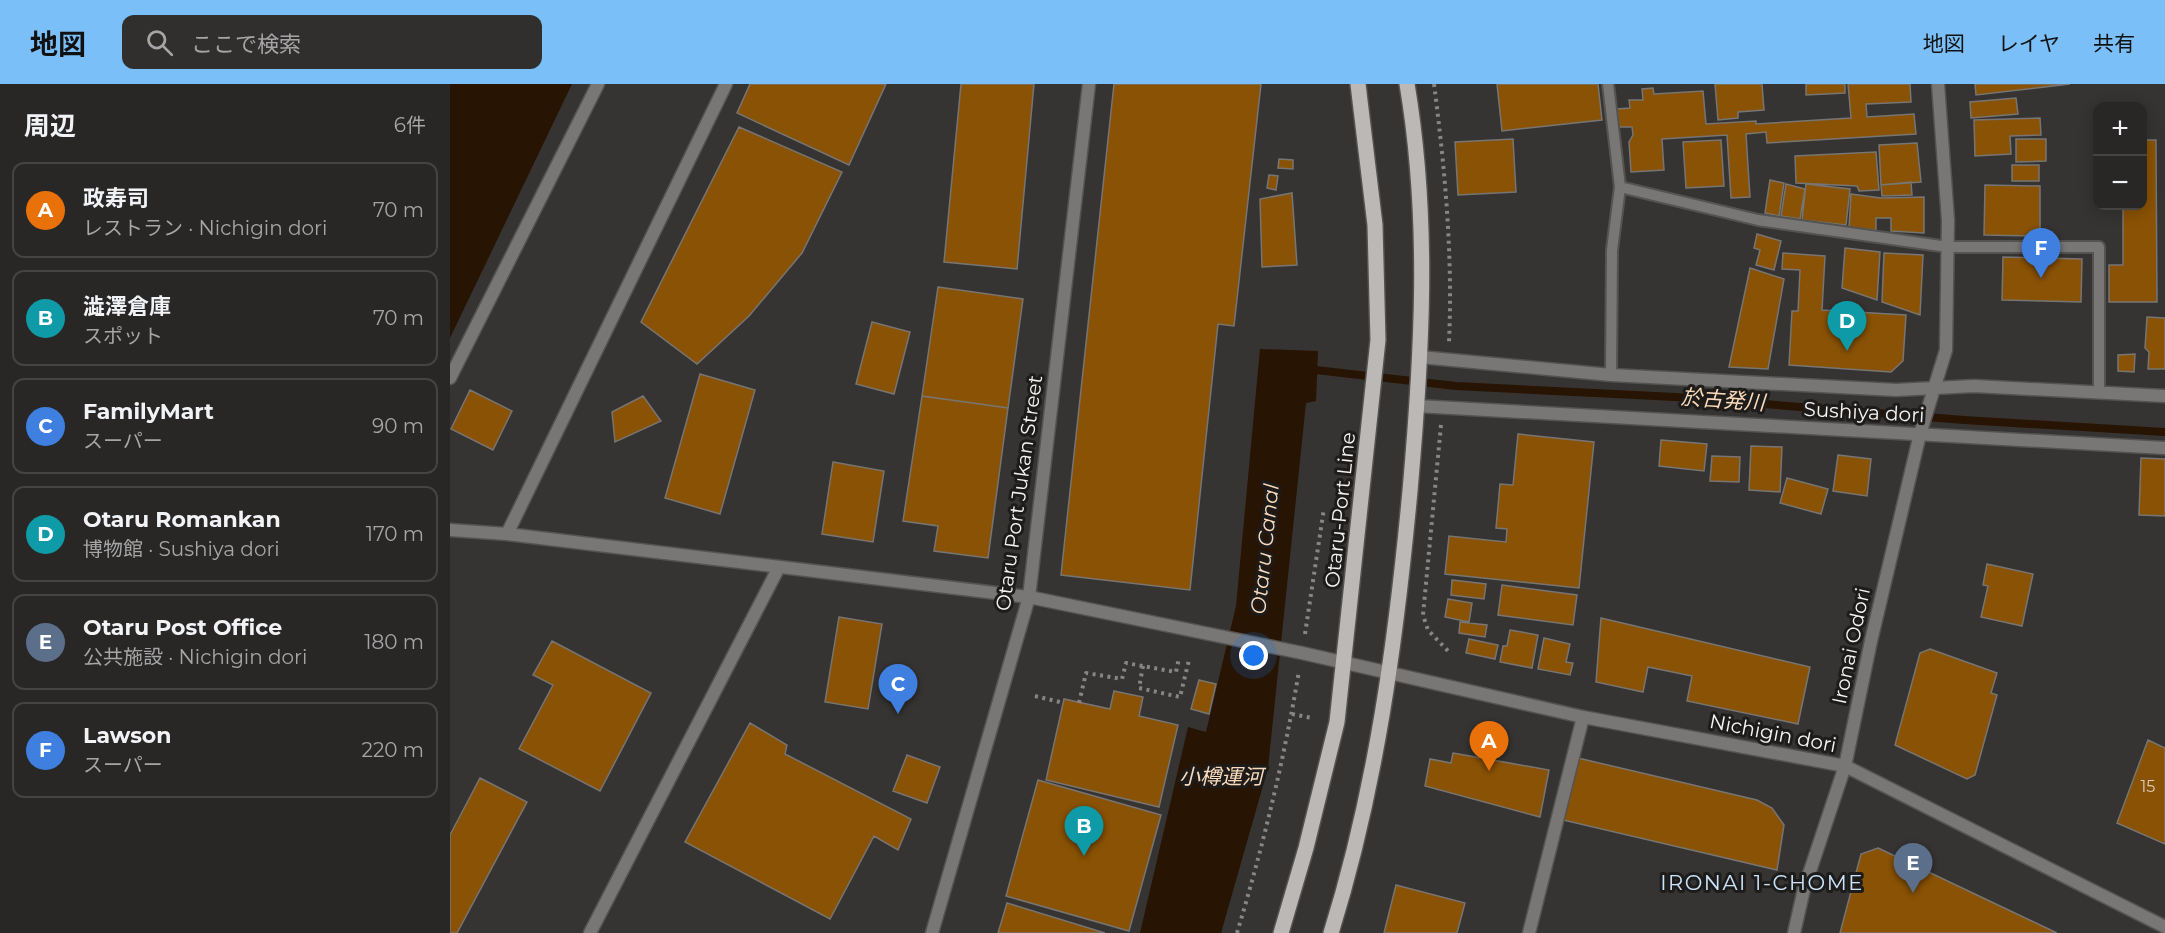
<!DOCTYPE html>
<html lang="ja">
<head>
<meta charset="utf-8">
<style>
	:root { --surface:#282726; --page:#302f2e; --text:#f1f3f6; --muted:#a5a5a7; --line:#444443; --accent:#7abff8 }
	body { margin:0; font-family:Montserrat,"Noto Sans JP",sans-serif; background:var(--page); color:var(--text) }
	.controls { position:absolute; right:18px; top:18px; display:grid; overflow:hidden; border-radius:12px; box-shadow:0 3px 15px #0003 }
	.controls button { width:54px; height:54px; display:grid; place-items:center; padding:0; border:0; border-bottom:2px solid var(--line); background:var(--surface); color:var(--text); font:30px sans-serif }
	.you { position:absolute; left:804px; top:572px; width:21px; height:21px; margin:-15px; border:4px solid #fff; border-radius:50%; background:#1a73e8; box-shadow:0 0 0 9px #1a73e833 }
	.badge { display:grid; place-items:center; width:39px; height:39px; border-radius:50%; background:var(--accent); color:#fff; font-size:20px; font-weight:700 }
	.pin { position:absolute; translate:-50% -50px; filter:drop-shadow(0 2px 3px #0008) }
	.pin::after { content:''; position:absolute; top:32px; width:21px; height:18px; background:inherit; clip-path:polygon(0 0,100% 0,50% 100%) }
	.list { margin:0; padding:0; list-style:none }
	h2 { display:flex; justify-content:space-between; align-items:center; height:78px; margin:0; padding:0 24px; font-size:26px }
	h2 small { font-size:20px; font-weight:400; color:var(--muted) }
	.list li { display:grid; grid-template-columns:39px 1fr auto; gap:18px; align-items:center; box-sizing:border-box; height:96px; margin:0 12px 12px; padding:0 12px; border:2px solid var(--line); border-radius:12px }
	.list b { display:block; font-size:22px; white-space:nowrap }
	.list p { margin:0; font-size:20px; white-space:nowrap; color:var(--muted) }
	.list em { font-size:20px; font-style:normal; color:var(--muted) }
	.icon { flex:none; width:33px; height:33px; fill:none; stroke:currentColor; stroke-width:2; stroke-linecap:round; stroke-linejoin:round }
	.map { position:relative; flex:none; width:1715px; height:849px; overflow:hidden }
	header { display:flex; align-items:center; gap:36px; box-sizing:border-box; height:84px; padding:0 30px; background:var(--accent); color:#111 }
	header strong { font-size:28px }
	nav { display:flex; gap:33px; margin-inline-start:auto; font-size:21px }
	.search { width:420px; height:54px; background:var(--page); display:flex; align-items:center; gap:15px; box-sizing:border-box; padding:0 21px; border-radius:12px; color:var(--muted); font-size:22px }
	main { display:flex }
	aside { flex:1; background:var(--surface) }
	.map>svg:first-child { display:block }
</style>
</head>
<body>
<header>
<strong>地図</strong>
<div class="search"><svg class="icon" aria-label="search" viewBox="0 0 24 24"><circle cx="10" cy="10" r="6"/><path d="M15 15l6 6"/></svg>ここで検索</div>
<nav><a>地図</a><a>レイヤ</a><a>共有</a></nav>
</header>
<main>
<aside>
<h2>周辺<small>6件</small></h2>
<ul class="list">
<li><span class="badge" style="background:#e8710a">A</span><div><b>政寿司</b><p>レストラン · Nichigin dori</p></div><em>70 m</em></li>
<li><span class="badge" style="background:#0f9aa8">B</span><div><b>澁澤倉庫</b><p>スポット</p></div><em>70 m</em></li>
<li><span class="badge" style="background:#3f7fe0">C</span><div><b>FamilyMart</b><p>スーパー</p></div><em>90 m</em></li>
<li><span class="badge" style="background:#0f9aa8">D</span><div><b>Otaru Romankan</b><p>博物館 · Sushiya dori</p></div><em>170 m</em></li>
<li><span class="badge" style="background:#5c6f8a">E</span><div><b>Otaru Post Office</b><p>公共施設 · Nichigin dori</p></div><em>180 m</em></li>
<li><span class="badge" style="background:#3f7fe0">F</span><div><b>Lawson</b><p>スーパー</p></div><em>220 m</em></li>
</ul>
</aside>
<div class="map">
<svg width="1715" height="849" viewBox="0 0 1715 849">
	<rect width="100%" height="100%" fill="#363432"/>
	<!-- water -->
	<path fill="#271402" d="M0,0H122L0,254Z
		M810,265L868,267L866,317L856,319L818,684L771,849H690L738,643L756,648L786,522Z"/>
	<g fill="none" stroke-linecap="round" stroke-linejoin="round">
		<!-- stream -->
		<path stroke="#271402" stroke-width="8" d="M857,285L1006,302L1225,313L1514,336L1715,348"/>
	</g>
	<!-- building -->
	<path fill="#8a5204" stroke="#777573" stroke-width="1.5" d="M300,0H436L399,81L287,29Z
		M511,0H584L567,185L494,178Z
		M664,0H811L784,242L768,240L740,506L611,491Z
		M1047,0H1148L1152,36L1052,47Z
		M1265,0H1312L1314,26L1288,28V34L1268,36Z
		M1356,0H1395V9L1356,11Z
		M1398,0H1460L1461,18L1416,20L1417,33L1464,30L1466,50L1317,59L1316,48L1296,50L1300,113L1281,114L1277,51L1212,55L1214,86L1181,88L1179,58L1183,51L1182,43H1169L1167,25L1180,24L1179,16H1193L1192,5L1203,4L1204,10L1253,7L1256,40L1306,37V40L1401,34Z
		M1525,0H1620L1526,11Z
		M1566,14L1568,30L1521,34L1520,18Z
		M1590,34L1591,51L1560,52L1561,70L1525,72L1524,36Z
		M289,43L392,88L352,169L299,232L247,280L191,238Z
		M1063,55L1066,108L1008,111L1005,58Z
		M1566,55H1596V77L1566,78Z
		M1271,56L1274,102L1236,104L1233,58Z
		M1692,56H1706L1707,218H1659V181H1673V122H1692Z
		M1467,59L1471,98L1431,101L1429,61Z
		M1426,68L1429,106L1409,107L1407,102L1346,99L1345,72Z
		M829,75L843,76V85L828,84Z
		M1562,81H1589V97H1562Z
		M819,91L828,92L826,106L817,104Z
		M1320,96L1334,99L1329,132L1315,129Z
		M1461,98L1462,111L1432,112L1431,101Z
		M1336,100L1355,105L1350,135L1331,132Z
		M1356,100L1400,105L1396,141L1352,136Z
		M1535,101L1590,102V152L1534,151Z
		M842,109L847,181L812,183L810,115Z
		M1401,110L1431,114L1474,113V149L1441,147V134H1426V146L1399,144Z
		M1307,150L1331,157L1324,186L1306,181L1310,166L1304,164Z
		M1395,164L1430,168L1427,216L1392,204Z
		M1333,169L1375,172L1372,226L1456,231L1453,277L1441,288L1339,281L1342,227H1348L1350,186L1332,185Z
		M1434,169L1473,171L1470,231L1432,218Z
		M1553,173L1632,175L1631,218L1552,216Z
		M1300,184L1334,195L1318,285L1279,283Z
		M488,203L573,215L558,324L472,312Z
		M1697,233L1715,234V285H1698L1699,268L1695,264Z
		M422,238L460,248L444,310L406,300Z
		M1685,270L1684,288L1668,287V271Z
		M250,290L305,306L270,430L215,414Z
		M20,306L62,327L43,366L1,345Z
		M193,312L211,337L165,358L162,328Z
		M472,312L558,324L538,474L484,467L488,442L453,437Z
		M1068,350L1144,358L1129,504L995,490L999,452L1056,458L1057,445L1046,444L1050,400L1063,401Z
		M1211,356L1257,360L1254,387L1209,382Z
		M1301,362L1332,363L1330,408L1299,406Z
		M1388,371L1421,375L1417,412L1383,407Z
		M1262,372L1290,373L1289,398L1260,397Z
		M1691,374L1715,375V432L1689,431Z
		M383,378L434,387L423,458L372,450Z
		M1337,394L1378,405L1371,430L1330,419Z
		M1537,480L1583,490L1572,542L1531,533L1538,502L1533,501Z
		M1002,496L1036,500L1034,515L1001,511Z
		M1052,501L1127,511L1123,541L1048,531Z
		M998,515L1022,519L1019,538L995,533Z
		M389,533L432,540L418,625L375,618Z
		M1151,534L1360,583L1348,640L1237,617L1242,592L1198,583L1193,608L1146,598Z
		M1010,538L1037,541L1035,553L1009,549Z
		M1060,546L1088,551L1082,584L1050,578L1053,562H1057Z
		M1094,554L1120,560L1116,578L1123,579L1120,591L1088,585Z
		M1019,555L1048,561L1045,575L1016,569Z
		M102,557L201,609L150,707L69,665L103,601L83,591Z
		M1480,565L1547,589L1541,609L1547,611L1525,691L1517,695L1445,661L1470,569Z
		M749,596L766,600L759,630L741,625Z
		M664,607L693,613L689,632L728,641L709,723L596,696L614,615L660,625Z
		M300,639L337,661L335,670L461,735L448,766L424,752L380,835L235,758Z
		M1698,656L1715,664V760L1667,739Z
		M1003,669L1099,686L1090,733L975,702L980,675L1001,679Z
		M457,671L490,683L477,719L443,707Z
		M1128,674L1307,716L1322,724L1334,741L1327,786L1113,736Z
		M30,694L77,718L7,849H0V751Z
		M588,696L711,731L679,847L556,812Z
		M1428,764L1607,849H1390L1411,770Z
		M946,801L1015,819L1007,849H934Z
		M557,819L655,849H548Z"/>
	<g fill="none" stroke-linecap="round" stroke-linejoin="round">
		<!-- service casing -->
		<g stroke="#555351" stroke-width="14">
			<path id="service" d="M1158,0L1170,103L1162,166L1161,291
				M1170,103L1308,136L1498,163H1649V308"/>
		</g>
		<!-- minor casing -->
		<g stroke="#555351" stroke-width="15">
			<path id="minor" d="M970,273L1161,291L1446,306L1485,304
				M0,294L148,0
				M967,322L1715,364
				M0,446L57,450L579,513
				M57,450L276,0
				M140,849L329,483
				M1079,849L1133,633"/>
		</g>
		<!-- tertiary casing -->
		<g stroke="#555351" stroke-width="15">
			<path id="tertiary" d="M1485,304L1524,302L1715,312
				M579,513L852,569L1133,633L1395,682L1715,843
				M482,849L579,513L639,0
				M1344,849L1354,805L1395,682L1421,557L1470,350L1496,266L1498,136L1488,0"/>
		</g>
		<!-- primary casing -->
		<g stroke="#555351" stroke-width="18">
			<path id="primary" d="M831,849L856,764L887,638L928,256L925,141L908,0
				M881,849C926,705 946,557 960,407C972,271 980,136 957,0"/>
		</g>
		<!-- path -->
		<path stroke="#888684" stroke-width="4" stroke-dasharray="3 4.5" stroke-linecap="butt" d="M984,0C995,85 1003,173 999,258
			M991,341L973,531L978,546L998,567
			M855,550L874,424
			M693,582L689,604L730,613L739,576
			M585,612L614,619
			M629,619L636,589L672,595L676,579L726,588L729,574
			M842,630L862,634
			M787,849C813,762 834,676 849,587"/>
		<!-- service -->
		<use href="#service" stroke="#787776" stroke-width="10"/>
		<!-- minor -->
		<use href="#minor" stroke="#787776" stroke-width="12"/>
		<!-- tertiary -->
		<use href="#tertiary" stroke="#787776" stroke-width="12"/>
		<!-- primary -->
		<use href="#primary" stroke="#bbb8b6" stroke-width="15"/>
	</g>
	<g text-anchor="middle" stroke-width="6" stroke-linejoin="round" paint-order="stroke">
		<!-- number labels -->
		<g font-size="16" fill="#dbccb7">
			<text x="1698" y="708">15</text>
		</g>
		<!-- street labels -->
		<g font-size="20" fill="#f6f4f3" stroke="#1d1c1b">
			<text transform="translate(1414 328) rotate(3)" y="7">Sushiya dori</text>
			<text transform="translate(569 409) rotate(-82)" y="7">Otaru Port Jukan Street</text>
			<text transform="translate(890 426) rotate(-84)" y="7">Otaru-Port Line</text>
			<text transform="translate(1401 562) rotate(-78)" y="7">Ironai Odori</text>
			<text transform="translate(1323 649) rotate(11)" y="7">Nichigin dori</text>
		</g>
		<!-- water labels -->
		<g font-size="21" font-style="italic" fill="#fbdaba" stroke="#1d1c1b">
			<text transform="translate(1273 316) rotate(4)" y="7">於古発川</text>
			<text transform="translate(815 465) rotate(-84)" y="7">Otaru Canal</text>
			<text x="771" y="700">小樽運河</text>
		</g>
		<!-- neighbourhood labels -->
		<g font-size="21" letter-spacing="1.5" fill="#cae3f9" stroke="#1d1c1b">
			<text x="1312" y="806">IRONAI 1-CHOME</text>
		</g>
	</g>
</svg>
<div class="controls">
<button>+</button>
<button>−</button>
</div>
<div class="you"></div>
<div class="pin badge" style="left:1039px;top:687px;background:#e8710a">A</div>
<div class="pin badge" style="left:634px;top:772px;background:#0f9aa8">B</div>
<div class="pin badge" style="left:448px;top:630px;background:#3f7fe0">C</div>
<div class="pin badge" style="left:1397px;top:267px;background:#0f9aa8">D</div>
<div class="pin badge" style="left:1463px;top:809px;background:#5c6f8a">E</div>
<div class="pin badge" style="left:1591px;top:194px;background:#3f7fe0">F</div>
</div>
</main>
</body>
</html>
